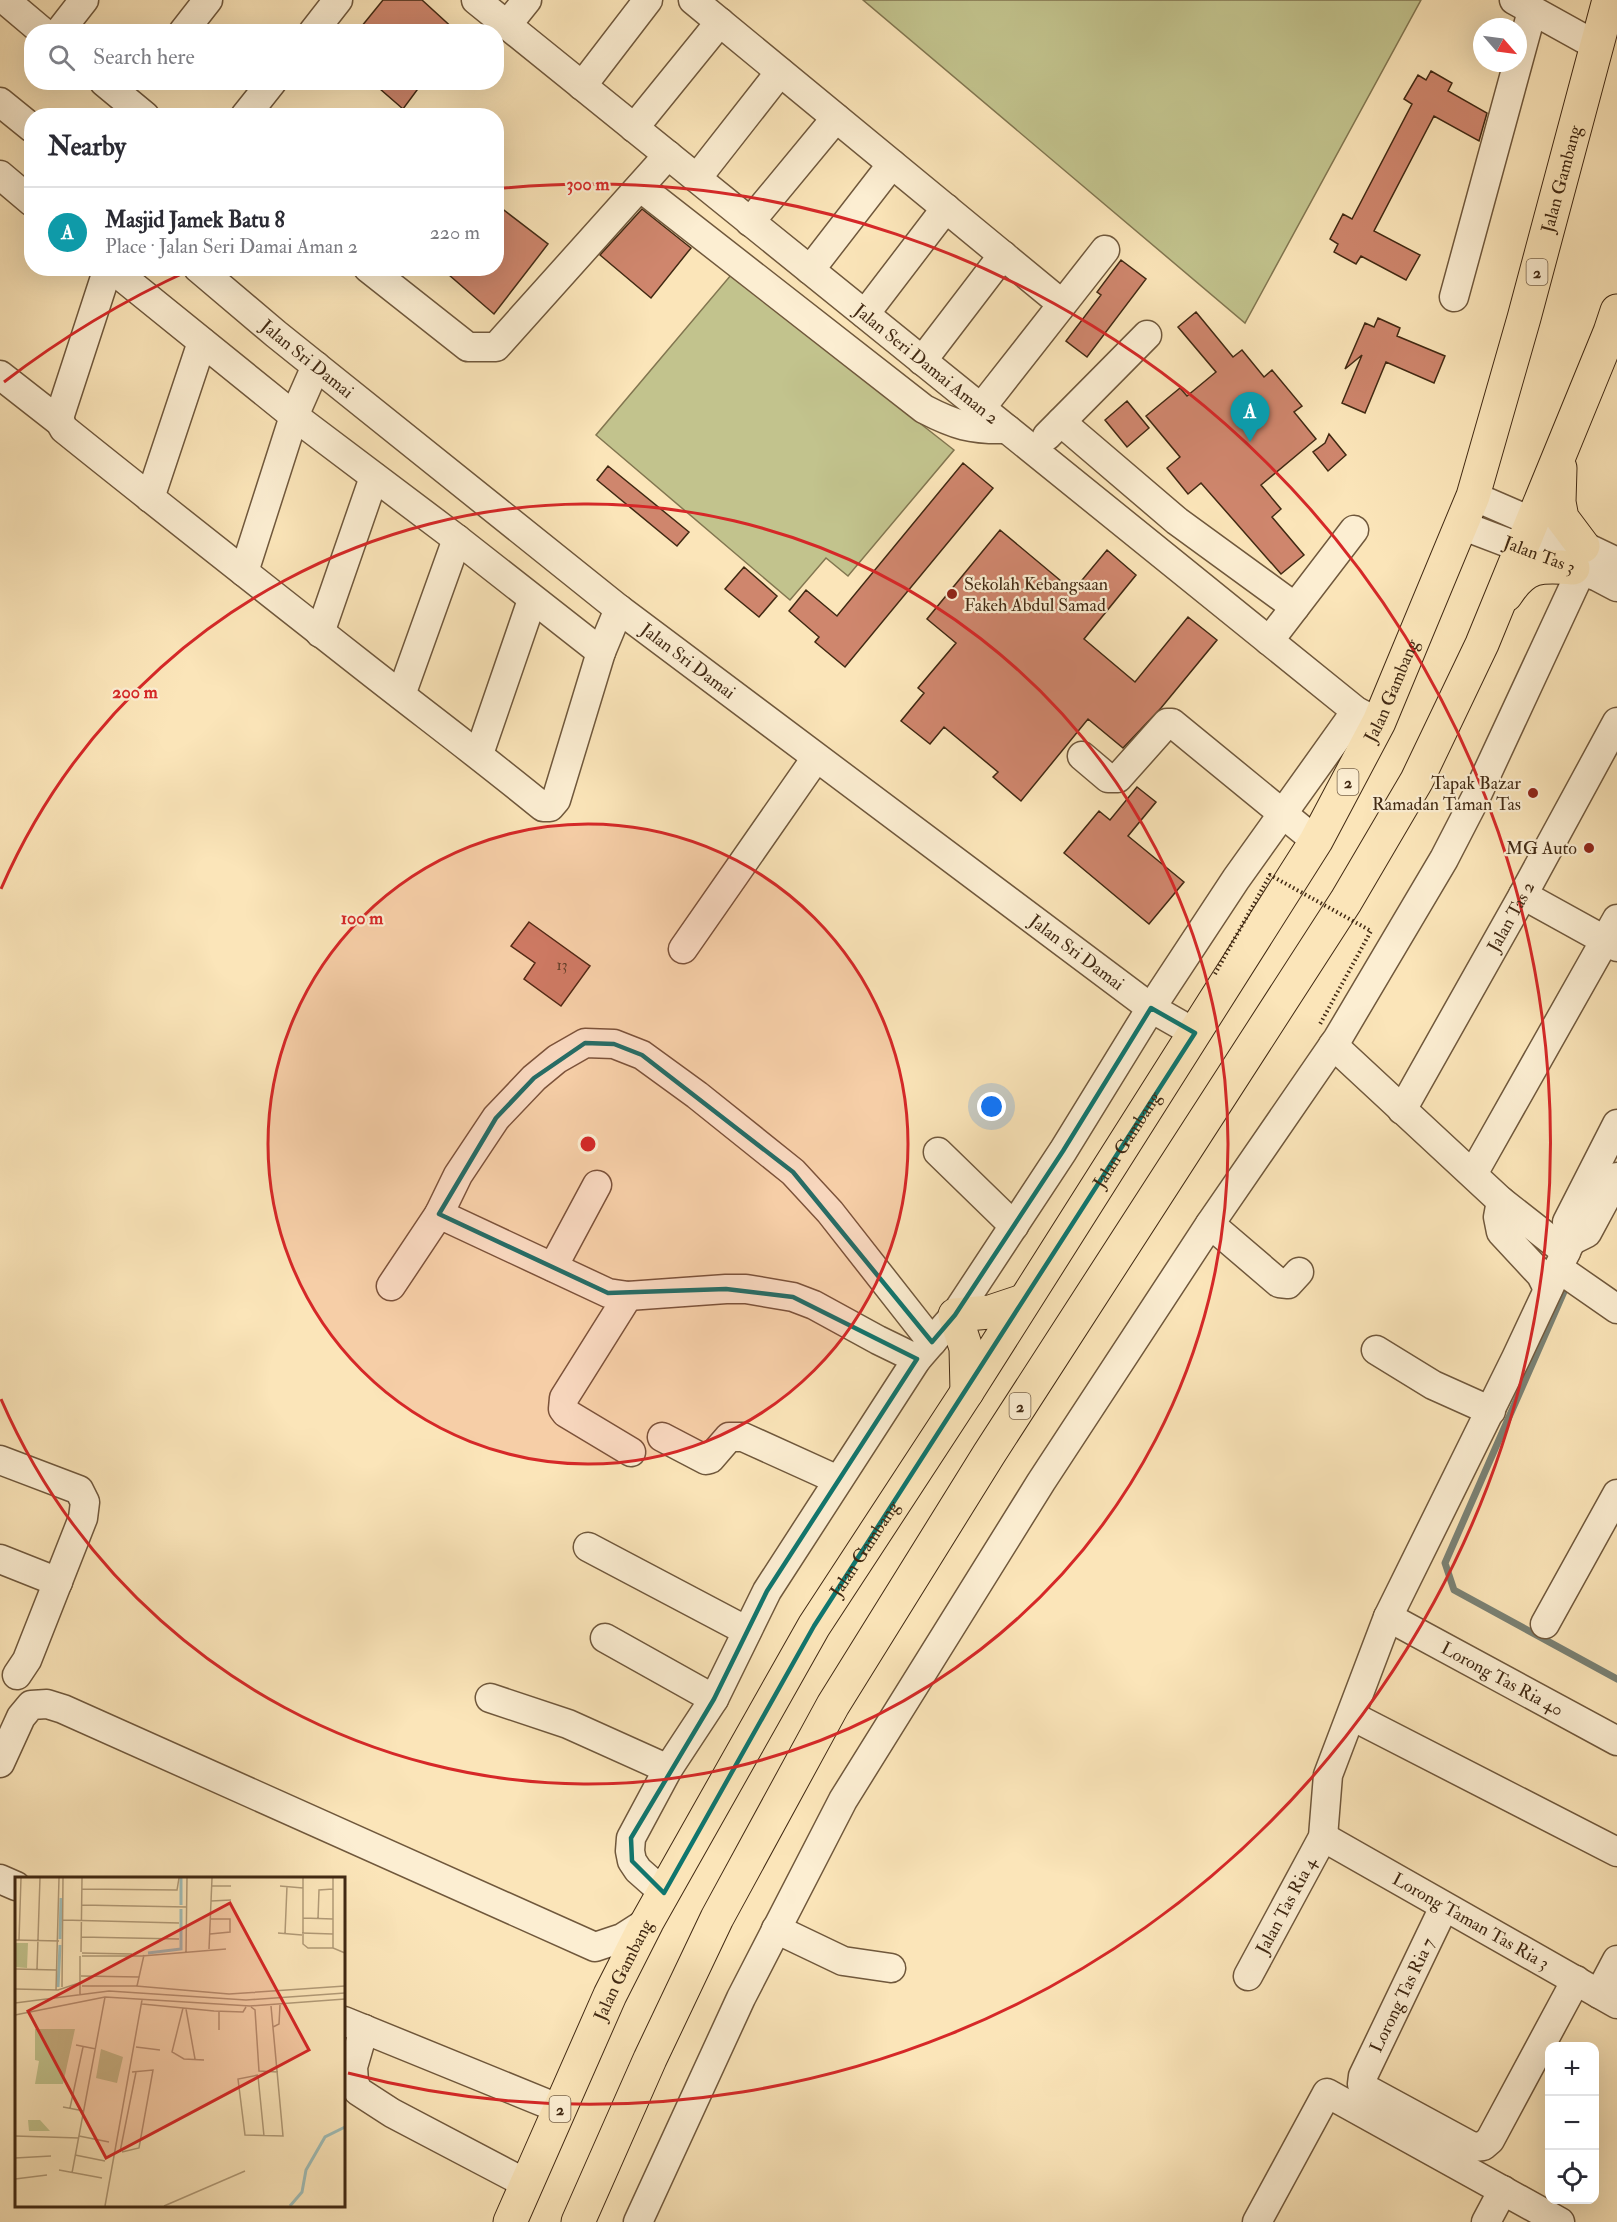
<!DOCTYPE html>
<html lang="en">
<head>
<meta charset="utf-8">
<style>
	:root { --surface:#fff; --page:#f2f2f3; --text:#2b2b33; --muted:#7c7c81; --line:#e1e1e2; --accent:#8f2418 }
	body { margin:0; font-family:"IM FELL Double Pica",serif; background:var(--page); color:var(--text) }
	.controls { position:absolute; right:18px; bottom:18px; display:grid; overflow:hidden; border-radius:12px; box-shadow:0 6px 24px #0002 }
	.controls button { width:54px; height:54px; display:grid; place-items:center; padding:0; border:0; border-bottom:2px solid var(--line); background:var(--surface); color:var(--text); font:30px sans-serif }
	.compass { position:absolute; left:1473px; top:18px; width:54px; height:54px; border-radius:50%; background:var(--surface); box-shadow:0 6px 24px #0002; rotate:118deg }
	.you { position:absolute; left:992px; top:1107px; width:21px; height:21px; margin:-15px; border:4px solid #fff; border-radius:50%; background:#1a73e8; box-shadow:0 0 0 9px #1a73e833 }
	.badge { display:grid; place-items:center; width:39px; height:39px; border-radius:50%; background:var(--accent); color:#fff; font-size:20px; font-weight:700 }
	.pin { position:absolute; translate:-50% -50px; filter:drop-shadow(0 2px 3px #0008) }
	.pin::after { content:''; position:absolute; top:32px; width:21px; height:18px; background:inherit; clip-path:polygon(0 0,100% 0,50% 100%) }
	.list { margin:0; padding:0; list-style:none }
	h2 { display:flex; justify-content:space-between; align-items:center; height:78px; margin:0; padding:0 24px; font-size:26px }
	h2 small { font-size:20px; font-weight:400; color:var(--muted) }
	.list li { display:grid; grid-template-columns:39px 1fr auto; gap:18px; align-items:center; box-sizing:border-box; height:90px; padding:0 24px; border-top:2px solid var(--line) }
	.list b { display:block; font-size:22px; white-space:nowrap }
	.list p { margin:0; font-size:20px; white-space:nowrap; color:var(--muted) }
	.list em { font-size:20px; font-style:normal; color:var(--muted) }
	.icon { flex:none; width:33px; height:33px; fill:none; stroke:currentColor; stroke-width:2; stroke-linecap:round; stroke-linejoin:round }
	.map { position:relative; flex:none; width:1617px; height:2222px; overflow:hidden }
	.search { position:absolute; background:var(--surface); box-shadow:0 6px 24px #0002; left:24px; top:24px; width:480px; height:66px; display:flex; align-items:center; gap:15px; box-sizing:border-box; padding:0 21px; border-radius:24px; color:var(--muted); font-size:22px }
	.panel { position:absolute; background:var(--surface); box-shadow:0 6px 24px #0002; left:24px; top:108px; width:480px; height:168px; border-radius:24px }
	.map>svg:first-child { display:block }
</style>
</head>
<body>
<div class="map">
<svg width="1617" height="2222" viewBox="0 0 1617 2222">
	<rect width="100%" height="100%" fill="#fbe5b9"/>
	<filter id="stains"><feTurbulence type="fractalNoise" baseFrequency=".00333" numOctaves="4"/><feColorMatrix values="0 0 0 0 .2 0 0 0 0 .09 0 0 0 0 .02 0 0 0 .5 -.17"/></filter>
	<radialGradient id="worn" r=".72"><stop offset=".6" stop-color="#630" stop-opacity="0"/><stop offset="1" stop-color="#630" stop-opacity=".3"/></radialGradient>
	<!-- pitch -->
	<path fill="#c2c38d" stroke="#827650" stroke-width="1.5" d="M863,0H1421L1245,323Z
		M731,275L954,450L848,576L826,558L790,600L596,435Z"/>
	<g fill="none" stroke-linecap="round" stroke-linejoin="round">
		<!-- stream -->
		<path stroke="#7a8275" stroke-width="7" d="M1566,1287L1445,1563L1454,1590L1617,1679"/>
	</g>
	<!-- building -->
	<path fill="#cf866d" stroke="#412913" stroke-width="1.5" d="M383,0H422L457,32H357Z
		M1431,71L1452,83L1448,91L1487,113L1479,141L1434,116L1374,231L1420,255L1406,280L1361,256L1356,264L1334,252L1338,244L1330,239L1343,214L1352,219L1412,104L1404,99L1418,75L1426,80Z
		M372,82H423L403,109Z
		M496,204L548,244L494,314L441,268H496Z
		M642,209L691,248L651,298L600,255Z
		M1121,260L1146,279L1087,357L1066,341L1101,295L1097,292Z
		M1196,312L1233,357L1242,350L1264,377L1272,370L1302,406L1294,412L1316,439L1261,485L1281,509L1272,517L1304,555L1281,574L1201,483L1188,494L1167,468L1180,457L1146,416L1180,388L1187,396L1216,372L1178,327Z
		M1378,318L1400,328L1397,336L1445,356L1434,383L1386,362L1365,413L1342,403L1362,355L1345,369L1365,323L1374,327Z
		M1127,401L1149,428L1127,447L1105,420Z
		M1329,434L1346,455L1328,471L1313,452L1325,443Z
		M963,463L993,488L845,667L815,642L819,637L789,611L806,590L837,616Z
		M608,466L689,532L677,546L597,480Z
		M1000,530L1073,591L1107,550L1136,575L1084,639L1135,682L1188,617L1217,640L1161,708L1123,748L1088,719L1021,801L993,777L998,772L944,727L930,744L901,721L924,693L918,688L956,643L927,619Z
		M744,567L777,596L759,617L725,589Z
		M1137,787L1156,802L1128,836L1184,882L1149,924L1064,853L1099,811L1110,820Z
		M529,922L590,966L561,1006L524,979L535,963L511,946Z"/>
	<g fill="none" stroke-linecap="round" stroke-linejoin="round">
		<!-- minor casing -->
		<g stroke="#70583c" stroke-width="31">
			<g id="minor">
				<path d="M5,0L43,32"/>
				<path id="s1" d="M476,0L1356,711L1372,719"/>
				<path d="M693,0L1062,304"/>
				<path d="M1514,0L1597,46"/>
				<path d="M507,25L527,0"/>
				<path d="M59,32L84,0"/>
				<path d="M183,32L208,0"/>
				<path d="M313,32L338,0"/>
				<path d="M104,82L145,116"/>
				<path d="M582,86L648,0"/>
				<path d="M0,102L32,128"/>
				<path d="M245,116L272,82"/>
				<path d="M634,128L720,22"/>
				<path d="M0,175L32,202"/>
				<path d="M697,178L780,72"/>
				<path d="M640,187L924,409C955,425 971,430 1007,429"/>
				<path d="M750,222L836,118"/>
				<path d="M111,268L294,416L457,539L601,652"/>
				<path id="s2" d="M198,268L276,334L619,609L1151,1008L1195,1033"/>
				<path d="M368,268L468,347H496L668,155"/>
				<path d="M810,270L892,164"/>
				<path d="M1454,297L1532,11"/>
				<path d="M865,314L946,208"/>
				<path d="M922,361L1003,255"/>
				<path d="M0,375L60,422L64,429C161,507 259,584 357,661C419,710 482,757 543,807H550L556,800L601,652L619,609"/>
				<path d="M981,408L1105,250"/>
				<path d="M60,422V415L108,268"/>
				<path d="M1061,422L1177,521L1295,607"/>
				<path d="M1047,436L1147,335"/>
				<path d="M1473,496L1533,522L1617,562"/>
				<path d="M150,498L202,342"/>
				<path id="s3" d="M1461,525L1598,577L1617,587"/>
				<path d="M244,572L294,416L316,366"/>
				<path d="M320,633L374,477"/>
				<path d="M1269,641L1354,530"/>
				<path d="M401,695L457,539"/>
				<path d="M479,754L532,600"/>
				<path d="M1082,756L1108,778H1118L1167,723H1172L1316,841"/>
				<path d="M1523,895L1617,947"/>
				<path d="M683,949L816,758"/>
				<path d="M1333,1045L1501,1201L1566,1252"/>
				<path id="s4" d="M1402,1110L1523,895L1617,722"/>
				<path d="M938,1152L1014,1226"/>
				<path d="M1473,1174L1617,919"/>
				<path d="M1501,1201L1498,1217L1501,1232L1541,1275L1548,1289"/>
				<path d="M439,1214L608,1293L628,1296L726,1289H746L793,1297L814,1305L878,1340L917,1359"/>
				<path d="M1210,1224L1279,1283L1288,1284L1299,1272"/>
				<path d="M1571,1241L1567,1222L1617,1124"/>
				<path d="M1571,1241L1587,1233L1617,1177"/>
				<path d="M553,1267L597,1185"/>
				<path d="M1558,1268L1617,1309"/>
				<path d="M391,1286L439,1214L458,1175L496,1118L534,1078L557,1059L585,1043L614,1044L642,1055L697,1095L793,1172L830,1212L932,1342"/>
				<path d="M628,1296L564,1398L563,1409L566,1413L631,1452"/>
				<path d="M1376,1350L1433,1385L1491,1411"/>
				<path d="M662,1437L706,1460L710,1459L729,1437H743L838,1480"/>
				<path d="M0,1460L79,1490L85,1502L83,1518L27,1660L17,1675"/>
				<path d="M588,1547L747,1631"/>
				<path d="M0,1559L58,1582"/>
				<path id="s5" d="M1388,1617L1617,1741"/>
				<path d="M1545,1624L1617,1494"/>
				<path d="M605,1638L714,1699"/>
				<path d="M490,1698L568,1724L668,1769"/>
				<path d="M1352,1716L1617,1852"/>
				<path d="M0,1763L21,1717L31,1705L47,1704L63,1709L595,1947L622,1938L647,1922"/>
				<path id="s6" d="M1323,1837L1617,2004"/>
				<path d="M0,1879L16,1886"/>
				<path d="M664,1893L638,1870L632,1861L630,1851L631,1838L668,1769L714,1699L767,1591L917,1359L955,1315L1063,1151L1151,1008L1236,879L1356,711"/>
				<path d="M1444,1907L1363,2076L1362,2084L1368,2090L1473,2147L1483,2146L1490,2140L1576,1980"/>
				<path d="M776,1929L843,1961L891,1968"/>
				<path id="s7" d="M1248,1976L1323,1837L1328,1775L1388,1617L1516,1358L1571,1241"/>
				<path d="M1599,1994L1617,1960"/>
				<path d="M344,2021L560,2109"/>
				<path d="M364,2029L353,2067L354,2082L358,2091L392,2113L527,2184"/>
				<path d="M638,2222L741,1998L843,1800L1041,1482L1210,1224L1338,1038L1444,859L1476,797L1581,571"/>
				<path d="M1257,2222L1327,2093L1560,2222"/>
				<path d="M1486,2222L1503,2190"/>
			</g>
		</g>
		<!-- highway casing -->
		<g stroke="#412913" stroke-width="35">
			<g id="highway">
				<path d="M1560,468L1559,502L1562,518L1583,546"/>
				<path d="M1506,595C1525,565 1540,565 1573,568"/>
				<path d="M967,1392L966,1348L955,1315L990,1312L1023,1301"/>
				<path id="s8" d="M510,2222L610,1995L647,1922L814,1626L967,1392L1316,841L1379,722L1473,496L1524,318L1609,0"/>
				<path d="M578,2222L650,2059L717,1918L833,1705L989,1454L1346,901L1417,780L1482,644L1610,332L1617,311"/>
			</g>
		</g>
		<!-- minor -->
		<use href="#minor" stroke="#fceed2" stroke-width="28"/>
		<!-- highway -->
		<use href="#highway" stroke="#fbe5b9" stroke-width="33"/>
		<!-- path-bridge -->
		<path stroke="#412913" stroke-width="4" stroke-dasharray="1.5 3" stroke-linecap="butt" d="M1215,974L1270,875L1371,931L1319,1026"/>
	</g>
	<!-- marked area -->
	<path fill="none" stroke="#0f766e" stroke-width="4.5" stroke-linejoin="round" d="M1151,1008L1195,1033L814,1626L664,1893L632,1861L631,1838L714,1699L767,1591L917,1359L793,1297L726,1289L608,1293L439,1214L496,1118L534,1078L585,1043L614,1044L642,1055L793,1172L932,1342L955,1315L1063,1151Z"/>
	<!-- distance rings -->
	<circle cx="588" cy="1144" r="320" fill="#d62828" fill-opacity=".12"/>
	<g fill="none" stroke="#d62828" stroke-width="3">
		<circle cx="588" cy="1144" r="320"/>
		<path d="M1 889A640 640 0 1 1 1 1399"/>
		<path d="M4 382A960 960 0 0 1 190 270M504 188A960 960 0 1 1 348 2073"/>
	</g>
	<!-- markers -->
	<g fill="#8f2418" stroke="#fceed2" stroke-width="2">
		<circle cx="952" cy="594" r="6"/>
		<circle cx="1533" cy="793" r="6"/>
		<circle cx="1589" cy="848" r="6"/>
	</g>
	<g text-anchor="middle" stroke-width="4.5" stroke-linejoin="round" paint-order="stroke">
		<!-- number labels -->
		<g font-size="15" fill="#64402a">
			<text x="562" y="970">13</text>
		</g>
		<!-- shield labels -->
		<g fill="#fceed2" stroke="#79644c" stroke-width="1.5">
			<rect x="1526.5" y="259" width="21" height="26" rx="4.5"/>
			<rect x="1337.5" y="769" width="21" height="26" rx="4.5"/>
			<rect x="1009.5" y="1393" width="21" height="26" rx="4.5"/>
			<rect x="549.5" y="2096" width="21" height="26" rx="4.5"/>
		</g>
		<g font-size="16" font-weight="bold" fill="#412913">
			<text x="1537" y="278">2</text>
			<text x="1348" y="788">2</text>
			<text x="1020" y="1412">2</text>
			<text x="560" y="2115">2</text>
		</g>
		<!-- street labels -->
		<g font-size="18" fill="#412913" stroke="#fceed2">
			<text dy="6" stroke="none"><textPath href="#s8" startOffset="2310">Jalan Gambang</textPath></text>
			<text dy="6" stroke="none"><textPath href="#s2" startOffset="142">Jalan Sri Damai</textPath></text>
			<text dy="6" stroke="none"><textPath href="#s1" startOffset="579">Jalan Seri Damai Aman 2</textPath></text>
			<text dy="6" stroke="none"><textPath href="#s3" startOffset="84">Jalan Tas 3</textPath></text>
			<text dy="6" stroke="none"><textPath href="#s2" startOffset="628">Jalan Sri Damai</textPath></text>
			<text dy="6" stroke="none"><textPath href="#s8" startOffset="1770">Jalan Gambang</textPath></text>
			<text dy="6" stroke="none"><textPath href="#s4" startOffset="222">Jalan Tas 2</textPath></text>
			<text dy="6" stroke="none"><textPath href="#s2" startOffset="1114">Jalan Sri Damai</textPath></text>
			<text dy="6" stroke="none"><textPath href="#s8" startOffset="1248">Jalan Gambang</textPath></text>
			<text dy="6" stroke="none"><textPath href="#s8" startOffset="762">Jalan Gambang</textPath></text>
			<text dy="6" stroke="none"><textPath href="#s5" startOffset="130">Lorong Tas Ria 40</textPath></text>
			<text dy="6" stroke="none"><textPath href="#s7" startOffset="80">Jalan Tas Ria 4</textPath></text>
			<text dy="6" stroke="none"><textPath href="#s6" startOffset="170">Lorong Taman Tas Ria 3</textPath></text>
			<text dy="6" stroke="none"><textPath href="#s8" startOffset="276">Jalan Gambang</textPath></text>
			<text transform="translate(1402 1995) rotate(-64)" y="6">Lorong Tas Ria 7</text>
		</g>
		<!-- poi labels -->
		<g font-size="18" fill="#412913" stroke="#fceed2" text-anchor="end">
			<text x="964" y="590" text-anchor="start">Sekolah Kebangsaan<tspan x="964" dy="21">Fakeh Abdul Samad</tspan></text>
			<text x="1521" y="789">Tapak Bazar<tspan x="1521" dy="21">Ramadan Taman Tas</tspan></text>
			<text x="1577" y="854">MG Auto</text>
		</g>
	</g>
	<!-- overview -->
	<g transform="translate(15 1877)">
		<rect width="330" height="330" fill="#fbe5b9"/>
		<path d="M0,66H13L12,91L0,90ZM20,152H60L48,207H20L24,184L20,183ZM86,172L108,180L102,206L81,201ZM13,243H25L35,254H14Z" fill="#c2c38d"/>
		<path fill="none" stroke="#a0bdb7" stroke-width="3" d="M166,1V28M45,62L46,21M133,76L166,72V32M43,110L45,68M275,329L287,315L291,293L310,260L330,250"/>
		<path fill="none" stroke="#b19a77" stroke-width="1.5" d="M288,1V67L293,71H318M318,1V71L330,76M196,9H216M265,9L288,11M67,12L162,13L164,1M196,24L216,23M66,28L172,30M288,41L318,42M303,42L304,13L318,12M48,43L164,46M263,56L287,58M287,56L318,57M195,57L215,55V42H195M270,57L272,9M66,60L164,62M0,63L44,64M4,63L6,1M194,72L197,1M66,75L67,1M67,76L117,77M171,76L172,1M65,79V119M67,79H127L211,72M0,92L41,93M22,92L25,1M66,99L124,100M67,109H121L214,117L330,109M122,109L129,78M47,110L48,1M0,112L43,113L64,106M41,113L44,1M0,126L94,114L231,123L330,116M127,127L199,134L228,135L231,130M236,130L240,133L244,194L263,195M168,131L157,175L169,182L189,183M171,132L180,182M204,134V153M0,138L90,120L235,129L330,122M258,150L264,147L265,128M61,168L81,172M121,170L145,173M243,198L223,202L230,258L268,259L256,129M243,199L249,259M48,230L69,234M55,231L68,170M0,259L64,261M64,259L94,265M105,275L121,195M107,275L124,271L138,193L117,195M60,278L90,284M0,281L36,279M44,293L87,301M57,296L90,120M0,302L32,298M90,329L127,123M149,329L230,294"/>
		<path fill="#d62828" fill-opacity="0.15" stroke="#d62828" stroke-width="3" d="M215,26L294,173L91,281L13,134Z"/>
		<rect width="330" height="330" fill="none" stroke="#412913" stroke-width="3"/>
	</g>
	<circle cx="588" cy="1144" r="9" fill="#d62828" stroke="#fceed2" stroke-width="3"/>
	<g font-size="18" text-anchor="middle" font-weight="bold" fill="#d62828" stroke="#fceed2" stroke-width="4.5" stroke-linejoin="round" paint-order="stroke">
		<text x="588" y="190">300 m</text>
		<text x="135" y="698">200 m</text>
		<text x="362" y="924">100 m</text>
	</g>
	<rect width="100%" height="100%" filter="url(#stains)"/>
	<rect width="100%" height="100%" fill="url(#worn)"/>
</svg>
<div class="controls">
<button>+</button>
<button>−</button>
<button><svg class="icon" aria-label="locate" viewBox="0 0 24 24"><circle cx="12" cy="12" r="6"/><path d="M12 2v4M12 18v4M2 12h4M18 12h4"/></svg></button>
</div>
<svg class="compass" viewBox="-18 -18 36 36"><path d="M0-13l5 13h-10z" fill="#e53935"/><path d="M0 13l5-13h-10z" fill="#7c7c81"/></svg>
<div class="you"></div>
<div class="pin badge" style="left:1250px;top:442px;background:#0f9aa8">A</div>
<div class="search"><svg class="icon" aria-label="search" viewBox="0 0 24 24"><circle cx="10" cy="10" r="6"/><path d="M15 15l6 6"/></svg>Search here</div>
<section class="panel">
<h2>Nearby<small></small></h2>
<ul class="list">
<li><span class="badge" style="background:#0f9aa8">A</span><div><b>Masjid Jamek Batu 8</b><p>Place · Jalan Seri Damai Aman 2</p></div><em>220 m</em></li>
</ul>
</section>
</div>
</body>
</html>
